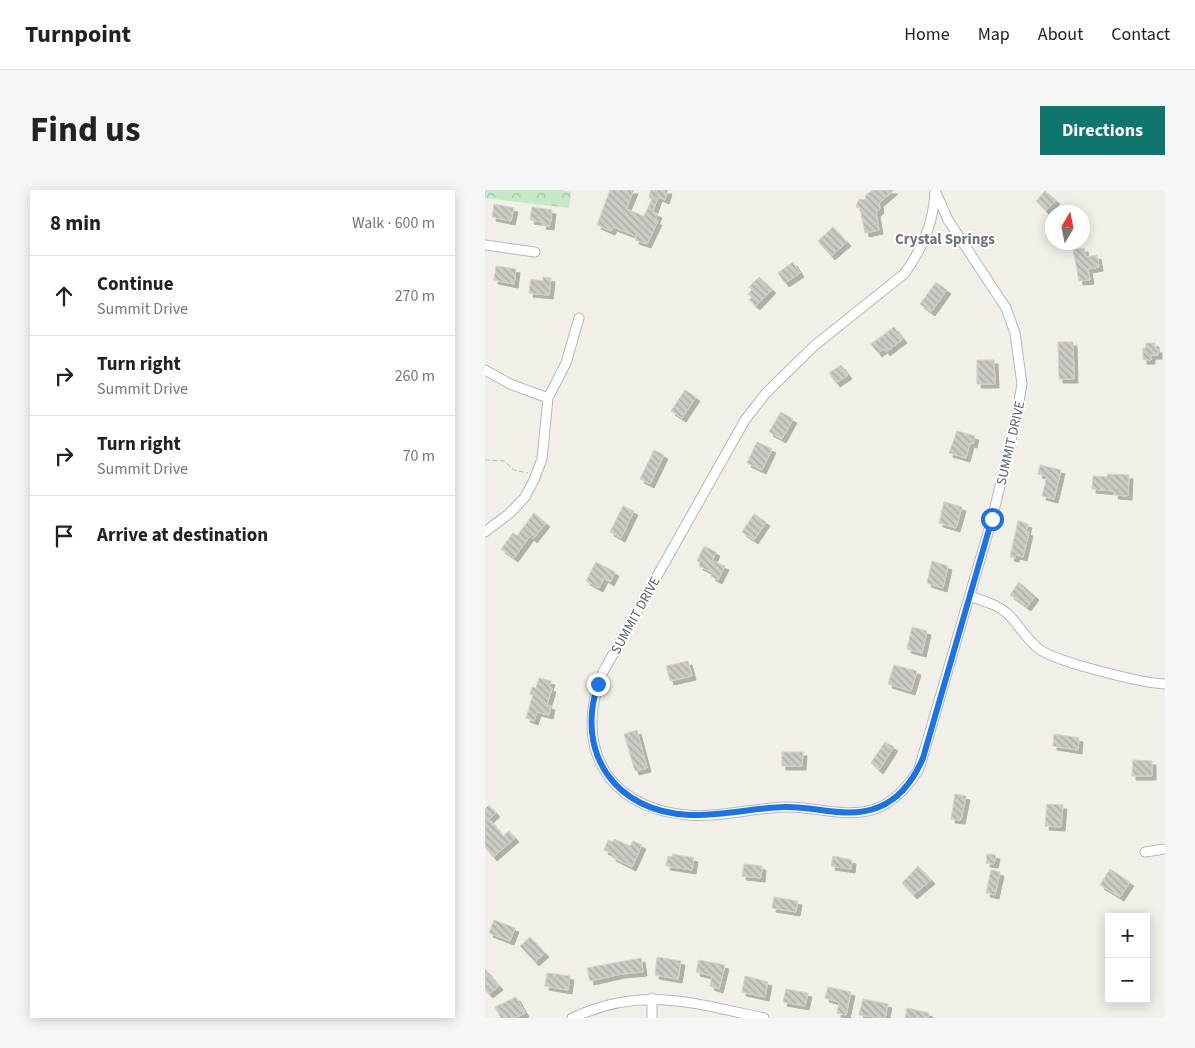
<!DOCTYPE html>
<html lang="en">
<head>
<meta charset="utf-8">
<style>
	:root { --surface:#fff; --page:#f6f6f6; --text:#222; --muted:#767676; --line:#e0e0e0; --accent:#0f766e }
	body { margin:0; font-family:"Source Sans 3",sans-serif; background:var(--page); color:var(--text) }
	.controls { position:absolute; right:15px; bottom:15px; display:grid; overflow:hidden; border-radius:0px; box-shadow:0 2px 12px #0003 }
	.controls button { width:45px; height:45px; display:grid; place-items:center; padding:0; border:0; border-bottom:1px solid var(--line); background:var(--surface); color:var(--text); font:25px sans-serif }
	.compass { position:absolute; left:560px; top:15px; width:45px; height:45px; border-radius:50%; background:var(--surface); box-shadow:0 2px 12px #0003; rotate:10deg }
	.stop { position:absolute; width:15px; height:15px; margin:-11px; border:4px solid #1a73e8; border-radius:50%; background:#fff }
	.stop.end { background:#1a73e8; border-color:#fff; box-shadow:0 1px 5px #0008 }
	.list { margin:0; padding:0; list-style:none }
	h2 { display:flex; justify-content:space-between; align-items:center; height:65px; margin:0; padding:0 20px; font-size:21px }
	h2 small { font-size:16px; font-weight:400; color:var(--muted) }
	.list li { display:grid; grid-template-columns:32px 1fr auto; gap:15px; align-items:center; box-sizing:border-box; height:80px; padding:0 20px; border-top:1px solid var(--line) }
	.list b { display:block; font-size:19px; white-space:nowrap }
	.list p { margin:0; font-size:16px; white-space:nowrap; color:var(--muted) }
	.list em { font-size:16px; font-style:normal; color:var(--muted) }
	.icon { flex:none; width:28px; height:28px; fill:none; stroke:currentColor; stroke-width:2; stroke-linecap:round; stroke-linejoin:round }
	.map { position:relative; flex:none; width:680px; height:828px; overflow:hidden; border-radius:0px }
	header { display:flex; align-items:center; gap:30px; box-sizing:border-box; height:70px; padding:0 25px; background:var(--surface); border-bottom:1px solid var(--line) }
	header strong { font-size:24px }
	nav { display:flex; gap:28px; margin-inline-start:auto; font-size:18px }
	.intro { display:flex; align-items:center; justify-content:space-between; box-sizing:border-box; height:120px; padding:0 30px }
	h1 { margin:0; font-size:35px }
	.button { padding:12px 22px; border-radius:0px; background:var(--accent); color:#fff; font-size:18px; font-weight:700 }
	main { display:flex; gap:30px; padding:0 30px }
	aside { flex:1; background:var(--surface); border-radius:0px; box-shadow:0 2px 12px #0003 }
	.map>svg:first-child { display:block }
</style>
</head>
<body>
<header>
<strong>Turnpoint</strong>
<nav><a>Home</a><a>Map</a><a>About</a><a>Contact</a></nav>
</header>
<div class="intro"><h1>Find us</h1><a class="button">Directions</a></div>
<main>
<aside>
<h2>8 min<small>Walk · 600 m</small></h2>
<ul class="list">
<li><svg class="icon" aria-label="ahead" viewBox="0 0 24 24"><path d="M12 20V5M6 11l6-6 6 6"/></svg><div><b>Continue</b><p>Summit Drive</p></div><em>270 m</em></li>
<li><svg class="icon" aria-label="right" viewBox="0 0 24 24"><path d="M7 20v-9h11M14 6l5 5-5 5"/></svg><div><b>Turn right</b><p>Summit Drive</p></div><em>260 m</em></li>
<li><svg class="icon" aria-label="right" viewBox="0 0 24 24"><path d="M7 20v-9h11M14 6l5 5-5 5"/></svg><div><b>Turn right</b><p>Summit Drive</p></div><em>70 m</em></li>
<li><svg class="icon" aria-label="arrive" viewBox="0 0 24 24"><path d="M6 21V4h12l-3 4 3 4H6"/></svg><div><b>Arrive at destination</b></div></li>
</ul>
</aside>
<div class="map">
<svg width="680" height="828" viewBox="0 0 680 828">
	<defs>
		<pattern id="forest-crowns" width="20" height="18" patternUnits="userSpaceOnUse" patternTransform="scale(1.25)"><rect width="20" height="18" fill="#c5e8c5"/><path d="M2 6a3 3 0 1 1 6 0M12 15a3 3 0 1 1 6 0" fill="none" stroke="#a3c0a4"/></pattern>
		<pattern id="building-back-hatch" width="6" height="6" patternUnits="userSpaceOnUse" patternTransform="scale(1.25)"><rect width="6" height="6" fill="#cccac5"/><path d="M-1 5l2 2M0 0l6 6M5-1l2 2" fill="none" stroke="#a9a8a4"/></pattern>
		<filter id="shadow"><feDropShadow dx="4" dy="4" stdDeviation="0" flood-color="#0004"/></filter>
	</defs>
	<rect width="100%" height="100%" fill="#f1efe8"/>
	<!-- forest -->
	<path fill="url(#forest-crowns)" d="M0,0H77L86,2L84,18L0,8Z"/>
	<!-- building -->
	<path fill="url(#building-back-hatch)" stroke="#d6d1c6" filter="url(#shadow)" d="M125,0H149L141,19L159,26L167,9L164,7L166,0H183L180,10L173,7L168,22L173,24L170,31H173L162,54L150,50L151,46L128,37L126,41L112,35Z
		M388,0H409L394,13L395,19L391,23L394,40L380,43L376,23L377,19L371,17L374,9L380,10L381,5Z
		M560,1L571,10L561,21L551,11Z
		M9,14L29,18L26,31L7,27Z
		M47,17L67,20L65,36L57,35L58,32L45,30Z
		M348,37L362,52L346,66L333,51Z
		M599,58L601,67L612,65L614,77L603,79L605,90L594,91L588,60Z
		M308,72L315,83L300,93L293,83Z
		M11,76L31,79L29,94L9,90Z
		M58,87L66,88L64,105L44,103L46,89L58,91Z
		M274,87L287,99L271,116L264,110L267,107L263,104L267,100L264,97Z
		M451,92L462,100L446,122L435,114Z
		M409,137L418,149L401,162L399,159L393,163L386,154Z
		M573,152H588L589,189H574Z
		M661,153H670V159H673V165H666V170H658V158H661Z
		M492,170H509L510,194H492Z
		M356,175L363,185L351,193L344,183Z
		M200,200L211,207L197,228L186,221Z
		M296,222L308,229L297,249L284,242Z
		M472,241L490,246L488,254L485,253L481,268L464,263Z
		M272,252L287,259L277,280L262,273Z
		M169,260L179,265L165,294L155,289Z
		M555,275L576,280L569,309L557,306L562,286L553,284Z
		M623,284L644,285L643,306L629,305L630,301L607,299L608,286L622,287Z
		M459,312L477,317L471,338L454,333Z
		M138,316L149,321L136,348L125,342Z
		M49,323L61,333L48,349L45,346L29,368L16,359L28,343L32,346Z
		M269,324L281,332L269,350L257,342Z
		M533,331L543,334L541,341L544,342L538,367L531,365L530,368L525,367Z
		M219,356L231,362L227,371L240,376L233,390L226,386L228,383L214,376L215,372L212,371Z
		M447,371L463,376L458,398L442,393Z
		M111,372L130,382L125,392L119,388L114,398L101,391Z
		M534,392L550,406L542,417L525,405Z
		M427,437L442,441L437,463L422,459Z
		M203,471L207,486L185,491L181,476Z
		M409,475L432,481L426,501L403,494Z
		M54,488L66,491L64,497L67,498L62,515L66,516L64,525L52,522L49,531L41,528L48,505L45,504L47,497L51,498Z
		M152,540L162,578L150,581L139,544Z
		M569,544L594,548L593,560L568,556Z
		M400,552L409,557L394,580L386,573Z
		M297,562H318L317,576H297Z
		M648,570L667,571V586H647Z
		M470,604L481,606L476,630L466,629Z
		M562,614L578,615L576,637L560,636Z
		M4,615L11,623L4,629L18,646L24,641L30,648L8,667L0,657V619Z
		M129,649L145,656L148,651L157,655L147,677L127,667L128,664L119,660L123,650L128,652Z
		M188,664L209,668L207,680L181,676L183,666L187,667Z
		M502,664L511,665L509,674L501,673Z
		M348,666L367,670L366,679L346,676Z
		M259,674L277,676L276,688L257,686Z
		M433,676L446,690L428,705L417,693Z
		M625,679L645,692L635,707L615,695Z
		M506,680L515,682L510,705L501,703Z
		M289,707L313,711L311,722L287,718Z
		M9,730L30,738L25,751L4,743Z
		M45,747L60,763L50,772L35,756Z
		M172,767L196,771L193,789L170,785Z
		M156,768L158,782L136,784L105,791L102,778Z
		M214,770L240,775L234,799L225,796L227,786L211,782Z
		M0,779L14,796L4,804L0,800Z
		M62,783L85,786L83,800L60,796Z
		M260,786L283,792L280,807L257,802Z
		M343,797L366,802L361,825L352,823L354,812L340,808Z
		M301,799L323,803L320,816L298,812Z
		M31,807L40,823L30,828H16L10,817Z
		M378,809L403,814L400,828L374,825Z
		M422,818L444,823L443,828H420Z"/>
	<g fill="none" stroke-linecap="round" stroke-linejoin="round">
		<!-- minor casing -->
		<g stroke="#b5b8bc" stroke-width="11">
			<path id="minor" d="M450,0C449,31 437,60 419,84L329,156L281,203L260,230L118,482C88,554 120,618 202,625C234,628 267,618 300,617C330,616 360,629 390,619C409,612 423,597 434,579L507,329L530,234L537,194L530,143L521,118L463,30L450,0
				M0,55L50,62
				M0,180L25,194L63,208
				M0,342L25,323L40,307L49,290L57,269L63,208L81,173L94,128
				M485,406C498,411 512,414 523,424C534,435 541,449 554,459C571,472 657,493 680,494
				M660,662L680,659
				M167,808V828
				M87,828C158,795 207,813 279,828"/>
		</g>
		<!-- path -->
		<path stroke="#9cc7a9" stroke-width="1" stroke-dasharray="5 2.5" stroke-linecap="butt" d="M0,270L19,271L29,280L43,283"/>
		<!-- minor -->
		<use href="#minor" stroke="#fff" stroke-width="9"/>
	</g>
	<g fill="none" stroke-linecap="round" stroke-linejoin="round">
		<!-- route -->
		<path stroke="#1a73e8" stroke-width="6" d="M113,494C90,563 130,622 205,625C237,626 268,618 300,617C331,616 363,630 394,617C416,608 429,589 438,568L507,329"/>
	</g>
	<g text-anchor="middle" stroke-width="4" stroke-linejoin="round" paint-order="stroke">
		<!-- street labels -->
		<g font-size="14" fill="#5f6368" stroke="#fff">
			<text transform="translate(525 253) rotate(-77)" y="5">SUMMIT DRIVE</text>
			<text transform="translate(150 425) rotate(-61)" y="5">SUMMIT DRIVE</text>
		</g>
		<!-- neighbourhood labels -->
		<g font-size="15" font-weight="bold" fill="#70757a" stroke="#fff">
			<text x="460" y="54">Crystal Springs</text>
		</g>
	</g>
</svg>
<div class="controls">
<button>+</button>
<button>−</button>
</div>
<svg class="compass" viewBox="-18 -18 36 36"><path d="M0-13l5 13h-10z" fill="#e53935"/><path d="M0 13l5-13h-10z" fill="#767676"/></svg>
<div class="stop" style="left:507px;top:329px"></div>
<div class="stop end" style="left:113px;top:494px"></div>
</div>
</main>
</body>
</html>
